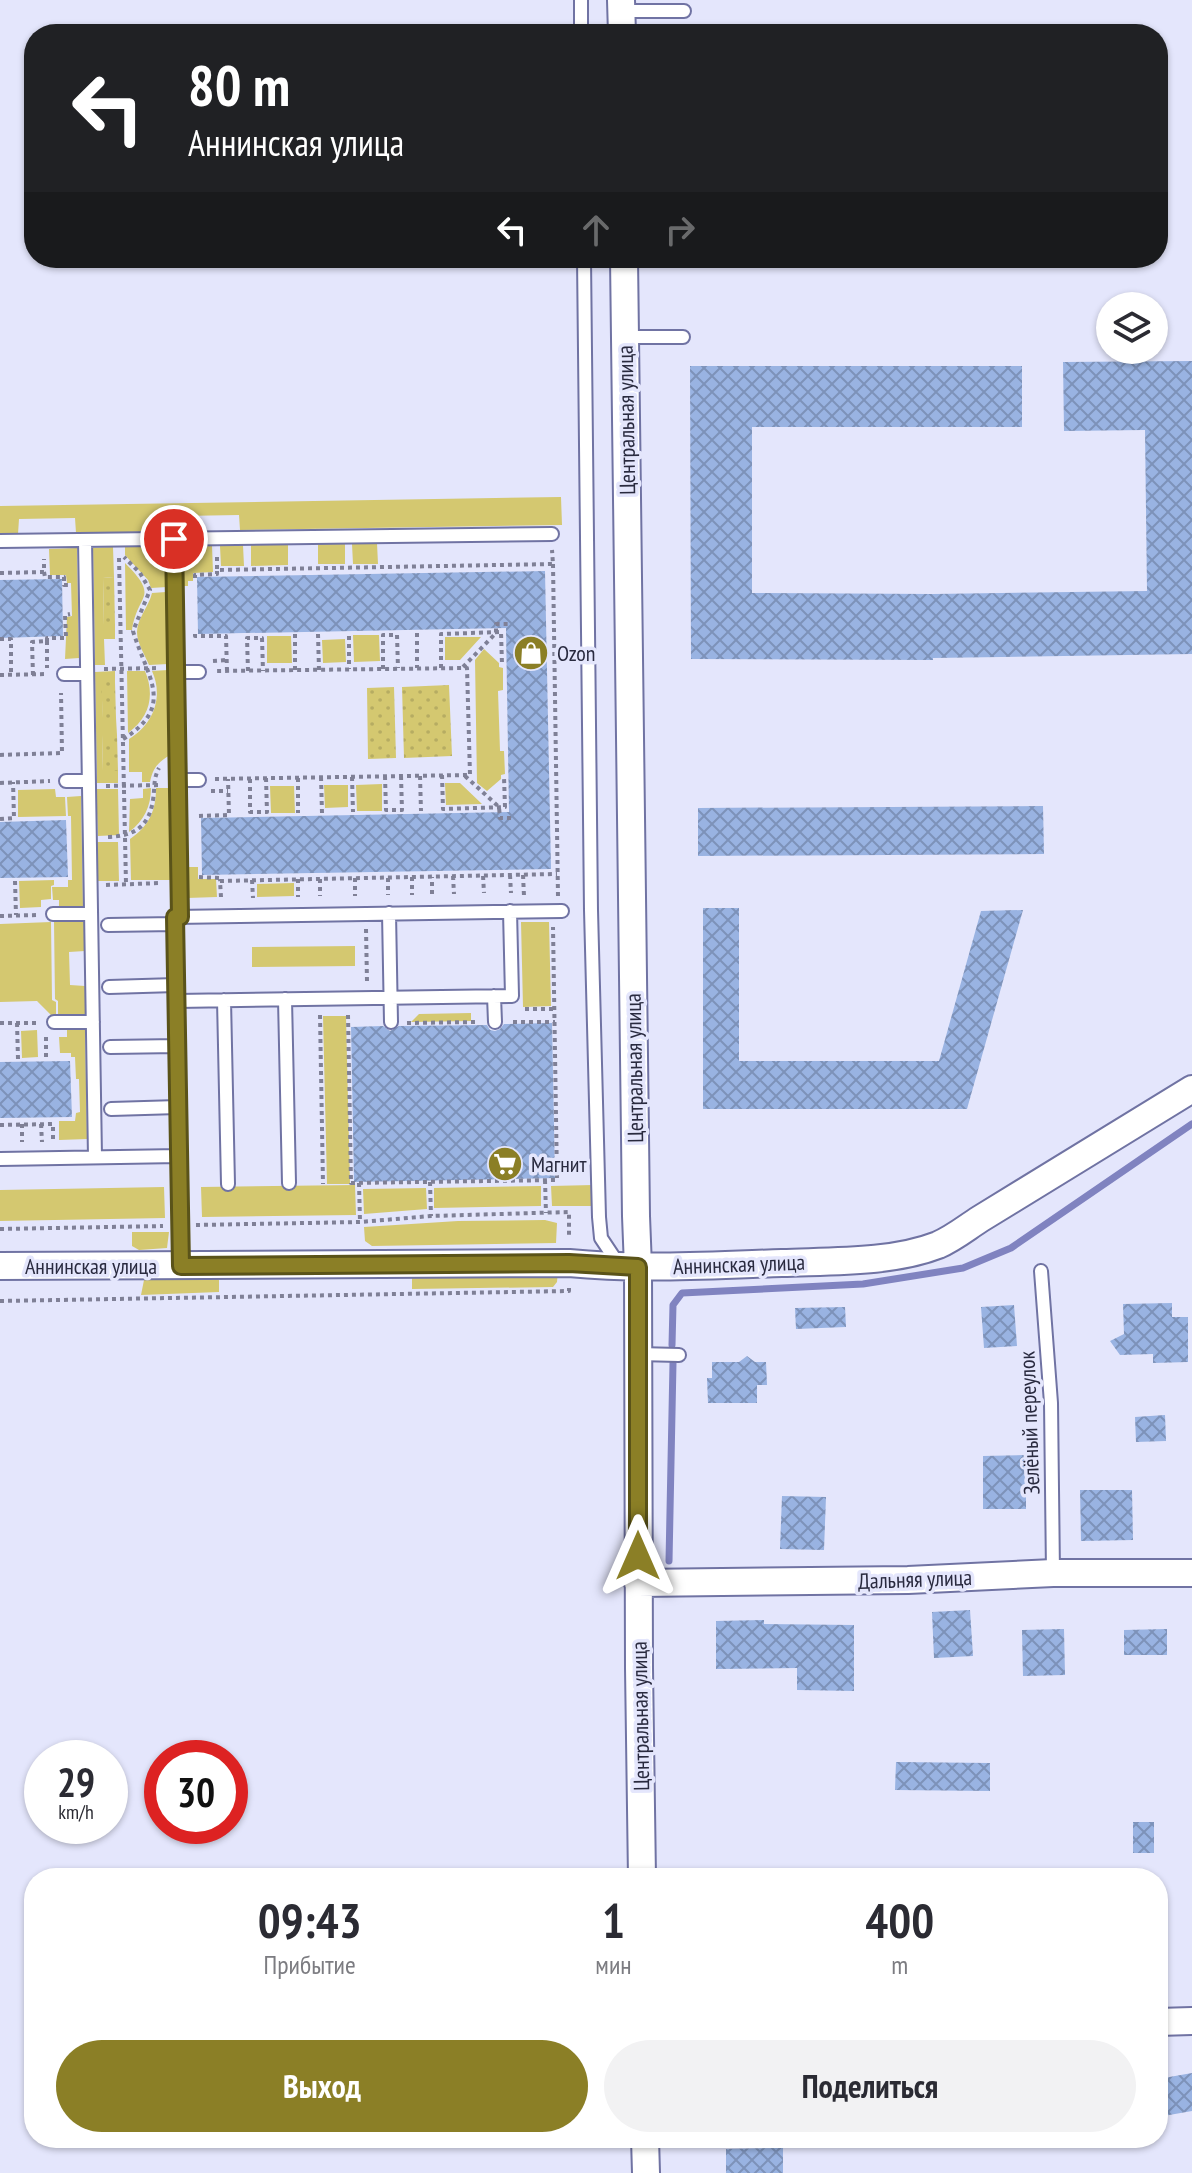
<!DOCTYPE html>
<html lang="ru">
<head>
<meta charset="utf-8">
<style>
  :root { --surface:#fff; --page:#f2f2f3; --text:#2b2b33; --muted:#7c7c81; --accent:#8b7f26 }
  body { margin:0; font-family:"PT Sans Narrow",sans-serif; background:var(--page); color:var(--text); height:100vh; display:flex; flex-direction:column; font-size:30px; white-space:nowrap }
  * { box-sizing:border-box; margin:0 }
  p { font-size:26px; color:var(--muted) }
  .icon { flex:none; width:44px; height:44px; fill:none; stroke:currentColor; stroke-width:2; stroke-linecap:round; stroke-linejoin:round }
  .map { position:relative; flex:1; overflow:hidden }
  .details { position:absolute; left:24px; top:1868px; width:1144px; height:280px; display:flex; flex-direction:column; background:var(--surface); border-radius:32px; box-shadow:0 2px 6px #0004 }
  .details>* { flex:none }
  .top-card { position:absolute; left:24px; top:24px; width:1144px; height:244px; border-radius:32px; box-shadow:0 2px 6px #0004; background:#202124; color:#fff; overflow:hidden }
  .controls { position:absolute; left:1096px; top:292px; display:grid; gap:16px }
  .controls a { display:grid; place-items:center; width:72px; height:72px; border-radius:50%; background:var(--surface); box-shadow:0 2px 6px #0004; font-size:40px }
  .speed { position:absolute; left:24px; top:1740px; display:flex; gap:16px; font-size:40px; font-weight:700; text-align:center }
  .speed>* { display:grid; place-content:center; width:104px; height:104px; border-radius:50%; background:var(--surface); box-shadow:0 2px 6px #0004; line-height:1 }
  .speed small { font-size:20px; font-weight:400 }
  .speed .limit { border:12px solid #d22; background:#fff; color:#111 }
  .pin { position:absolute; display:grid; place-items:center; width:68px; height:68px; color:#fff; margin:-34px; border:4px solid #fff; border-radius:50%; box-shadow:0 2px 8px #0007 }
  .me { position:absolute; width:88px; margin:-44px; rotate:0deg; stroke-linejoin:round; filter:drop-shadow(0 0 6px #0008) }
  .turn { display:flex; align-items:center; gap:28px; height:168px; padding:0 32px; font-size:36px }
  .turn .icon { width:104px; height:104px; stroke-width:2.5 }
  .turn b { display:block; font-size:56px; line-height:68px }
  .lanes { display:flex; align-items:center; height:76px; padding:0 32px; background:#0003; justify-content:center; gap:40px; direction:ltr }
  .lanes .off { opacity:.35 }
  .eta { display:flex; justify-content:space-evenly; align-items:center; height:136px; text-align:center }
  .eta b { font-size:48px; font-weight:800; line-height:56px }
  .cta { display:flex; gap:16px; margin-top:auto; padding:16px 32px }
  .cta a { flex:1; height:92px; border-radius:48px; background:var(--accent); color:#fff; font-size:32px; font-weight:800; line-height:92px; text-align:center }
  .cta a+a { background:var(--page); color:var(--text) }
  .map>svg:first-child { display:block }
  .grass { fill:#d4c870 }
  .park { fill:url(#park-dots) }
  .lines { fill:none; stroke-linecap:round; stroke-linejoin:round }
  .stream { stroke:#8083c0; stroke-width:7 }
  .building { fill:url(#building-cross-hatch) }
  .lane-casing { stroke:#7073a3; stroke-width:16 }
  .street-casing { stroke:#7073a3; stroke-width:30 }
  .path { stroke:#7f8096; stroke-width:4; stroke-dasharray:4 4; stroke-linecap:butt }
  .lane { stroke:#fff; stroke-width:12 }
  .street { stroke:#fff; stroke-width:26 }
  .route-casing { stroke:#5a5319; stroke-width:20 }
  .route { stroke:#8b7f26; stroke-width:14 }
  .labels { text-anchor:middle; stroke-width:7; stroke-linejoin:round; paint-order:stroke }
  .street-label { font-size:22px; fill:#292a3f; stroke:#e4e6fc }
  .poi-label { font-size:22px; fill:#292a3f; stroke:#e4e6fc; text-anchor:start }
</style>
</head>
<body>
<div class="map">
<svg width="1192" height="2173" viewBox="0 0 1192 2173">
  <defs>
    <pattern id="park-dots" width="8" height="8" patternUnits="userSpaceOnUse" patternTransform="scale(2)"><rect width="8" height="8" fill="#d4c870"/><path d="M2 2h.1M6 6h.1" fill="none" stroke="#b6ac62" stroke-width="1.8" stroke-linecap="round"/></pattern>
    <pattern id="building-cross-hatch" width="8" height="8" patternUnits="userSpaceOnUse" patternTransform="scale(2)"><rect width="8" height="8" fill="#99b3e2"/><path d="M0 0l8 8M0 8l8-8" fill="none" stroke="#7d92b9"/></pattern>
  </defs>
  <rect width="100%" height="100%" fill="#e4e6fc"/>
  <path class="grass" d="M561,497L562,525L240,530L239,515L182,516L181,531L76,533L75,518L19,519L18,534H0V506Z
    M345,543V564H318V544Z
    M377,543L378,564H353L352,544Z
    M288,544V565L251,566V545Z
    M243,545L244,566H221L220,546Z
    M167,546V587L151,588L148,580L125,555V547Z
    M212,546L213,572L193,573V581H188V586H182L181,547Z
    M113,547L114,577L103,578L104,625H115V639H104L105,665H95L93,548Z
    M77,548L79,658L65,659L67,617L72,616L71,583H67L66,575H50L49,549Z
    M125,563C161,599 137,593 132,630H126Z
    M166,592L168,664L149,665C145,655 137,643 137,632C137,619 149,606 152,593Z
    M353,635H379L380,661L354,662Z
    M291,636L292,663H267V636Z
    M481,637L460,660H445V637Z
    M345,639L346,662L323,663L322,640Z
    M484,649L499,663V667L503,668V690L498,691L500,751H504L505,774L501,775V779L487,791L477,783L475,660Z
    M168,670L170,755C158,762 153,768 150,782H142V772H129V739C153,725 164,697 152,671Z
    M115,671V682L102,683L103,718H116L117,735H102L103,771H118V783H97L95,672Z
    M127,671H145C155,695 150,717 128,733Z
    M445,783H460L482,804L446,805Z
    M382,784V811H357L356,785Z
    M324,785H348V807L325,808Z
    M270,786H294L295,813H271Z
    M151,788C151,806 144,821 129,832L130,799L143,798V789Z
    M156,788H170L172,880H131L130,839C149,826 156,811 156,788Z
    M55,789L56,797H65L66,816L18,817V790Z
    M96,789H118L119,835L98,836Z
    M81,796L83,907H59V900H53L52,887H68V880H72L71,816H68L67,797Z
    M97,842H118L119,881H98Z
    M187,867H198V879H216L217,897L187,898Z
    M54,880V885L51,886V899L41,900V907L20,908L19,881Z
    M294,883V896L257,897V884Z
    M51,922L52,1000L56,1002V1015H51L37,1001L0,1002V924Z
    M54,922H84L85,951L69,952L70,985L85,986V1014L58,1015V1001L55,999Z
    M521,922H549L551,1006L523,1007Z
    M355,946V966L252,967V947Z
    M471,1013V1021L411,1022L419,1014Z
    M323,1016H346L350,1184H327Z
    M85,1029L87,1139L59,1140V1121H75L76,1113L80,1112L79,1079H76L75,1057H71V1053H60L59,1037H67V1030Z
    M37,1030L38,1057L22,1058L21,1031Z
    M355,1185L356,1215L202,1217L201,1187Z
    M593,1185V1206H552L551,1186Z
    M541,1186V1206L434,1208V1188Z
    M164,1187L165,1218L0,1221V1190Z
    M426,1188L427,1209L364,1214L363,1189Z
    M545,1220L557,1223L556,1243L372,1246L365,1241L364,1227L458,1221Z
    M132,1232H169L167,1248L139,1250L132,1246Z
    M558,1270L557,1282L553,1287L412,1289V1276Z
    M214,1276L219,1280V1292L141,1295L144,1280L148,1277Z"/>
  <path class="park" d="M114,577L115,625H104L103,578Z
    M101,682H115L116,718H103Z
    M449,685L452,756L404,758L402,687Z
    M394,687L396,758L368,759L367,688Z
    M102,735H117L118,771H103Z"/>
  <g class="lines">
    <path class="stream" d="M672,1345L673,1305L682,1293L863,1284L963,1268L1011,1248L1192,1124
      M669,1561L673,1363"/>
  </g>
  <path class="building" d="M1192,361V654L933,658V660L691,659L690,366H1022V427H752V593L933,594L1147,591L1145,430L1064,431L1063,362Z
    M545,571L551,869L202,875L201,818L509,812L506,628L198,634L197,577Z
    M62,579L63,636L0,638V580Z
    M1043,806L1044,854L698,856V808Z
    M66,820L68,877L0,878V822Z
    M703,908H739V1061H939L981,911L1023,910L967,1109H703Z
    M552,1023L555,1178L354,1182L351,1027L383,1026L390,1031L399,1026L487,1025L490,1030L495,1031L500,1029L504,1024Z
    M70,1061L72,1117L0,1118V1062Z
    M1172,1303V1317H1188V1362L1153,1363V1354L1120,1355L1110,1341L1124,1334L1123,1304Z
    M1014,1305L1017,1346L984,1348L981,1307Z
    M845,1307L846,1327L796,1329L795,1308Z
    M747,1356L755,1362H766L767,1385H757V1403H708L707,1378H712V1362H739Z
    M1165,1415L1166,1441L1136,1442L1135,1417Z
    M1026,1455V1509H983V1456Z
    M1080,1490H1132L1133,1540L1081,1541Z
    M782,1496L826,1497L824,1550L780,1549Z
    M970,1610L973,1656L934,1658L932,1612Z
    M764,1620V1624L854,1625V1691L797,1690V1668L716,1669V1621Z
    M1064,1629L1065,1675L1023,1676L1022,1630Z
    M1167,1629V1655H1124V1630Z
    M896,1762L990,1763V1791L895,1790Z
    M1133,1822H1154V1853H1133Z
    M1192,2073V2111L1158,2117V2079Z
    M783,2148V2173H726V2149Z"/>
  <g class="lines">
    <g class="lane-casing">
      <path id="lane" d="M581,0V34
        M621,11H684
        M584,258L591,910L599,1217L601,1238L619,1265
        M625,337H683
        M174,539L180,917
        M85,540L95,1157
        M0,541L552,534
        M176,672H199
        M64,674H87
        M178,780H199
        M66,781H89
        M389,913L391,1022
        M53,914H91
        M108,925L175,924
        M109,987L176,985
        M494,996L495,1022
        M285,999L289,1183
        M224,1000L228,1184
        M177,1001L512,996L510,911
        M54,1022H93
        M110,1047L177,1046
        M111,1109L178,1107
        M0,1159L179,1156
        M181,1266L175,917L562,911
        M1041,1271L1051,1403L1053,1573
        M638,1354L679,1355"/>
    </g>
    <g class="street-casing">
      <path id="street" d="M621,0L622,34
        M624,258L636,1216L638,1267L639,1668L642,1878
        M0,1266L569,1263C640,1270 711,1265 782,1263C831,1261 892,1263 938,1245C954,1238 966,1228 980,1219L1192,1089
        M638,1583L908,1580L1053,1573H1192
        M1158,2022L1192,2021
        M645,2138L646,2173"/>
    </g>
    <path class="path" d="M217,557V570L553,564L552,550
      M119,558L126,884
      M553,564L558,896
      M44,572L45,577H64V585H69
      M0,573L44,572V559
      M195,578V575L217,574V570
      M417,633V668
      M195,634V636H226L227,671
      M295,634V670
      M318,634L319,670
      M349,636V669
      M0,639H11V675
      M47,641V638H66L65,615L70,614
      M213,661L226,660
      M463,667L496,633V624H509
      M441,668V634L501,632L502,664
      M104,669L159,668
      M383,669V635H397L398,668
      M248,671L247,638H262L263,671
      M0,675L46,674
      M33,675L32,642L47,641V668
      M123,739C177,706 146,676 133,631L150,590L140,573L124,557
      M0,755L62,753L61,693
      M442,775L443,809L505,807L504,777
      M385,776L386,810H402L401,776
      M420,776L421,811
      M465,776L499,807L500,818H512
      M321,777L322,813
      M352,777L353,812
      M298,778V813
      M215,779L470,775L467,668L217,671
      M250,779V812H267L266,778
      M0,783L50,781
      M106,786L161,785
      M211,791H228
      M199,816L229,815L228,779
      M0,819L14,818L13,782
      M108,837C134,836 149,827 153,800C155,788 153,779 159,768
      M510,875L511,893
      M523,875L524,896
      M453,876L454,894
      M483,876L484,893
      M199,877L220,878V881
      M412,877V895
      M355,878V896
      M388,878V895
      M298,879V897
      M320,879V896
      M252,880L253,898
      M15,881L16,915
      M106,885L161,883
      M432,894V877
      M221,897L220,881L557,874
      M0,916L38,915
      M366,929L367,981
      M525,1009H555
      M320,1015L323,1184
      M348,1015L351,1183L557,1180L553,927
      M513,1022H555
      M0,1023H38
      M17,1023L18,1059
      M407,1023L477,1022
      M46,1037V1057
      M22,1124V1142
      M41,1124L42,1142
      M0,1125L53,1124V1140
      M545,1180L546,1213
      M430,1182L431,1216
      M359,1183L360,1221
      M196,1225L360,1222L431,1216L569,1212V1238
      M0,1229L163,1226
      M0,1301L569,1291V1287"/>
    <use href="#lane" class="lane"/>
    <use href="#street" class="street"/>
  </g>
  <g class="lines">
    <g class="route-casing">
      <path id="route" d="M174,539L180,917H175L181,1266L569,1263L638,1267V1556"/>
    </g>
    <use href="#route" class="route"/>
  </g>
  <defs>
    <g id="shop-disc" transform="scale(1.8)"><circle r="9.5" fill="#8b7f26" stroke="#e4e6fc"/><path d="M-5-2.5h2.3a2.7 3.5 0 0 1 5.4 0H5L5.5 6h-11ZM-1.5-2.5h3a1.5 2.3 0 0 0-3 0Z" fill="#fff"/></g>
    <g id="supermarket-disc" transform="scale(1.8)"><circle r="9.5" fill="#8b7f26" stroke="#e4e6fc"/><path d="M-6-5.5h2.5l.6 2H6L4.5 2H-2.5L-4.4-4H-6ZM-1.5 3.2a1.3 1.3 0 1 0 .1 0ZM3 3.2a1.3 1.3 0 1 0 .1 0Z" fill="#fff"/></g>
  </defs>
  <g fill-rule="evenodd">
    <use href="#shop-disc" x="531" y="653"/>
    <use href="#supermarket-disc" x="505" y="1164"/>
  </g>
  <g class="labels">
    <g class="street-label">
      <text transform="translate(626 420) rotate(-91)" y="8">Центральная улица</text>
      <text transform="translate(634 1068) rotate(-91)" y="8">Центральная улица</text>
      <text transform="translate(739 1264) rotate(-2)" y="8">Аннинская улица</text>
      <text x="91" y="1274">Аннинская улица</text>
      <text transform="translate(1029 1423) rotate(-92)" y="8">Зелёный переулок</text>
      <text transform="translate(915 1579) rotate(-2)" y="8">Дальняя улица</text>
      <text transform="translate(640 1716) rotate(-91)" y="8">Центральная улица</text>
    </g>
    <g class="poi-label">
      <text x="557" y="661">Ozon</text>
      <text x="531" y="1172">Магнит</text>
    </g>
  </g>
</svg>
<div class="controls">
<a><svg class="icon" aria-label="layers" viewBox="0 0 24 24"><path d="M12 4l9 5-9 5-9-5zM3 14l9 5 9-5"/></svg></a>
</div>
<div class="speed"><div>29<small>km/h</small></div><div class="limit">30</div></div>
<div class="pin" style="left:174px;top:539px;background:#d93025"><svg class="icon" aria-label="arrive" viewBox="0 0 24 24"><path d="M6 21V4h12l-3 4 3 4H6"/></svg></div>
<svg class="me" style="left:638px;top:1556px" viewBox="-20 -20 40 40"><path d="M0-17L14 15 0 8-14 15z" fill="#8b7f26" stroke="#fff" stroke-width="4"/></svg>
<div class="top-card">
<div class="turn"><svg class="icon" aria-label="left" viewBox="0 0 24 24"><path d="M17 20v-9H6M10 6l-5 5 5 5"/></svg><div><b>80 m</b>Аннинская улица</div></div>
<div class="lanes"><svg class="icon" aria-label="left" viewBox="0 0 24 24"><path d="M17 20v-9H6M10 6l-5 5 5 5"/></svg><svg class="icon off" aria-label="ahead" viewBox="0 0 24 24"><path d="M12 20V5M6 11l6-6 6 6"/></svg><svg class="icon off" aria-label="right" viewBox="0 0 24 24"><path d="M7 20v-9h11M14 6l5 5-5 5"/></svg></div>
</div>
<section class="details">
<div class="eta">
<div><b>09:43</b><p>Прибытие</p></div>
<div><b>1</b><p>мин</p></div>
<div><b>400</b><p>m</p></div>
</div>
<div class="cta"><a>Выход</a><a>Поделиться</a></div>
</section>
</div>
</body>
</html>
